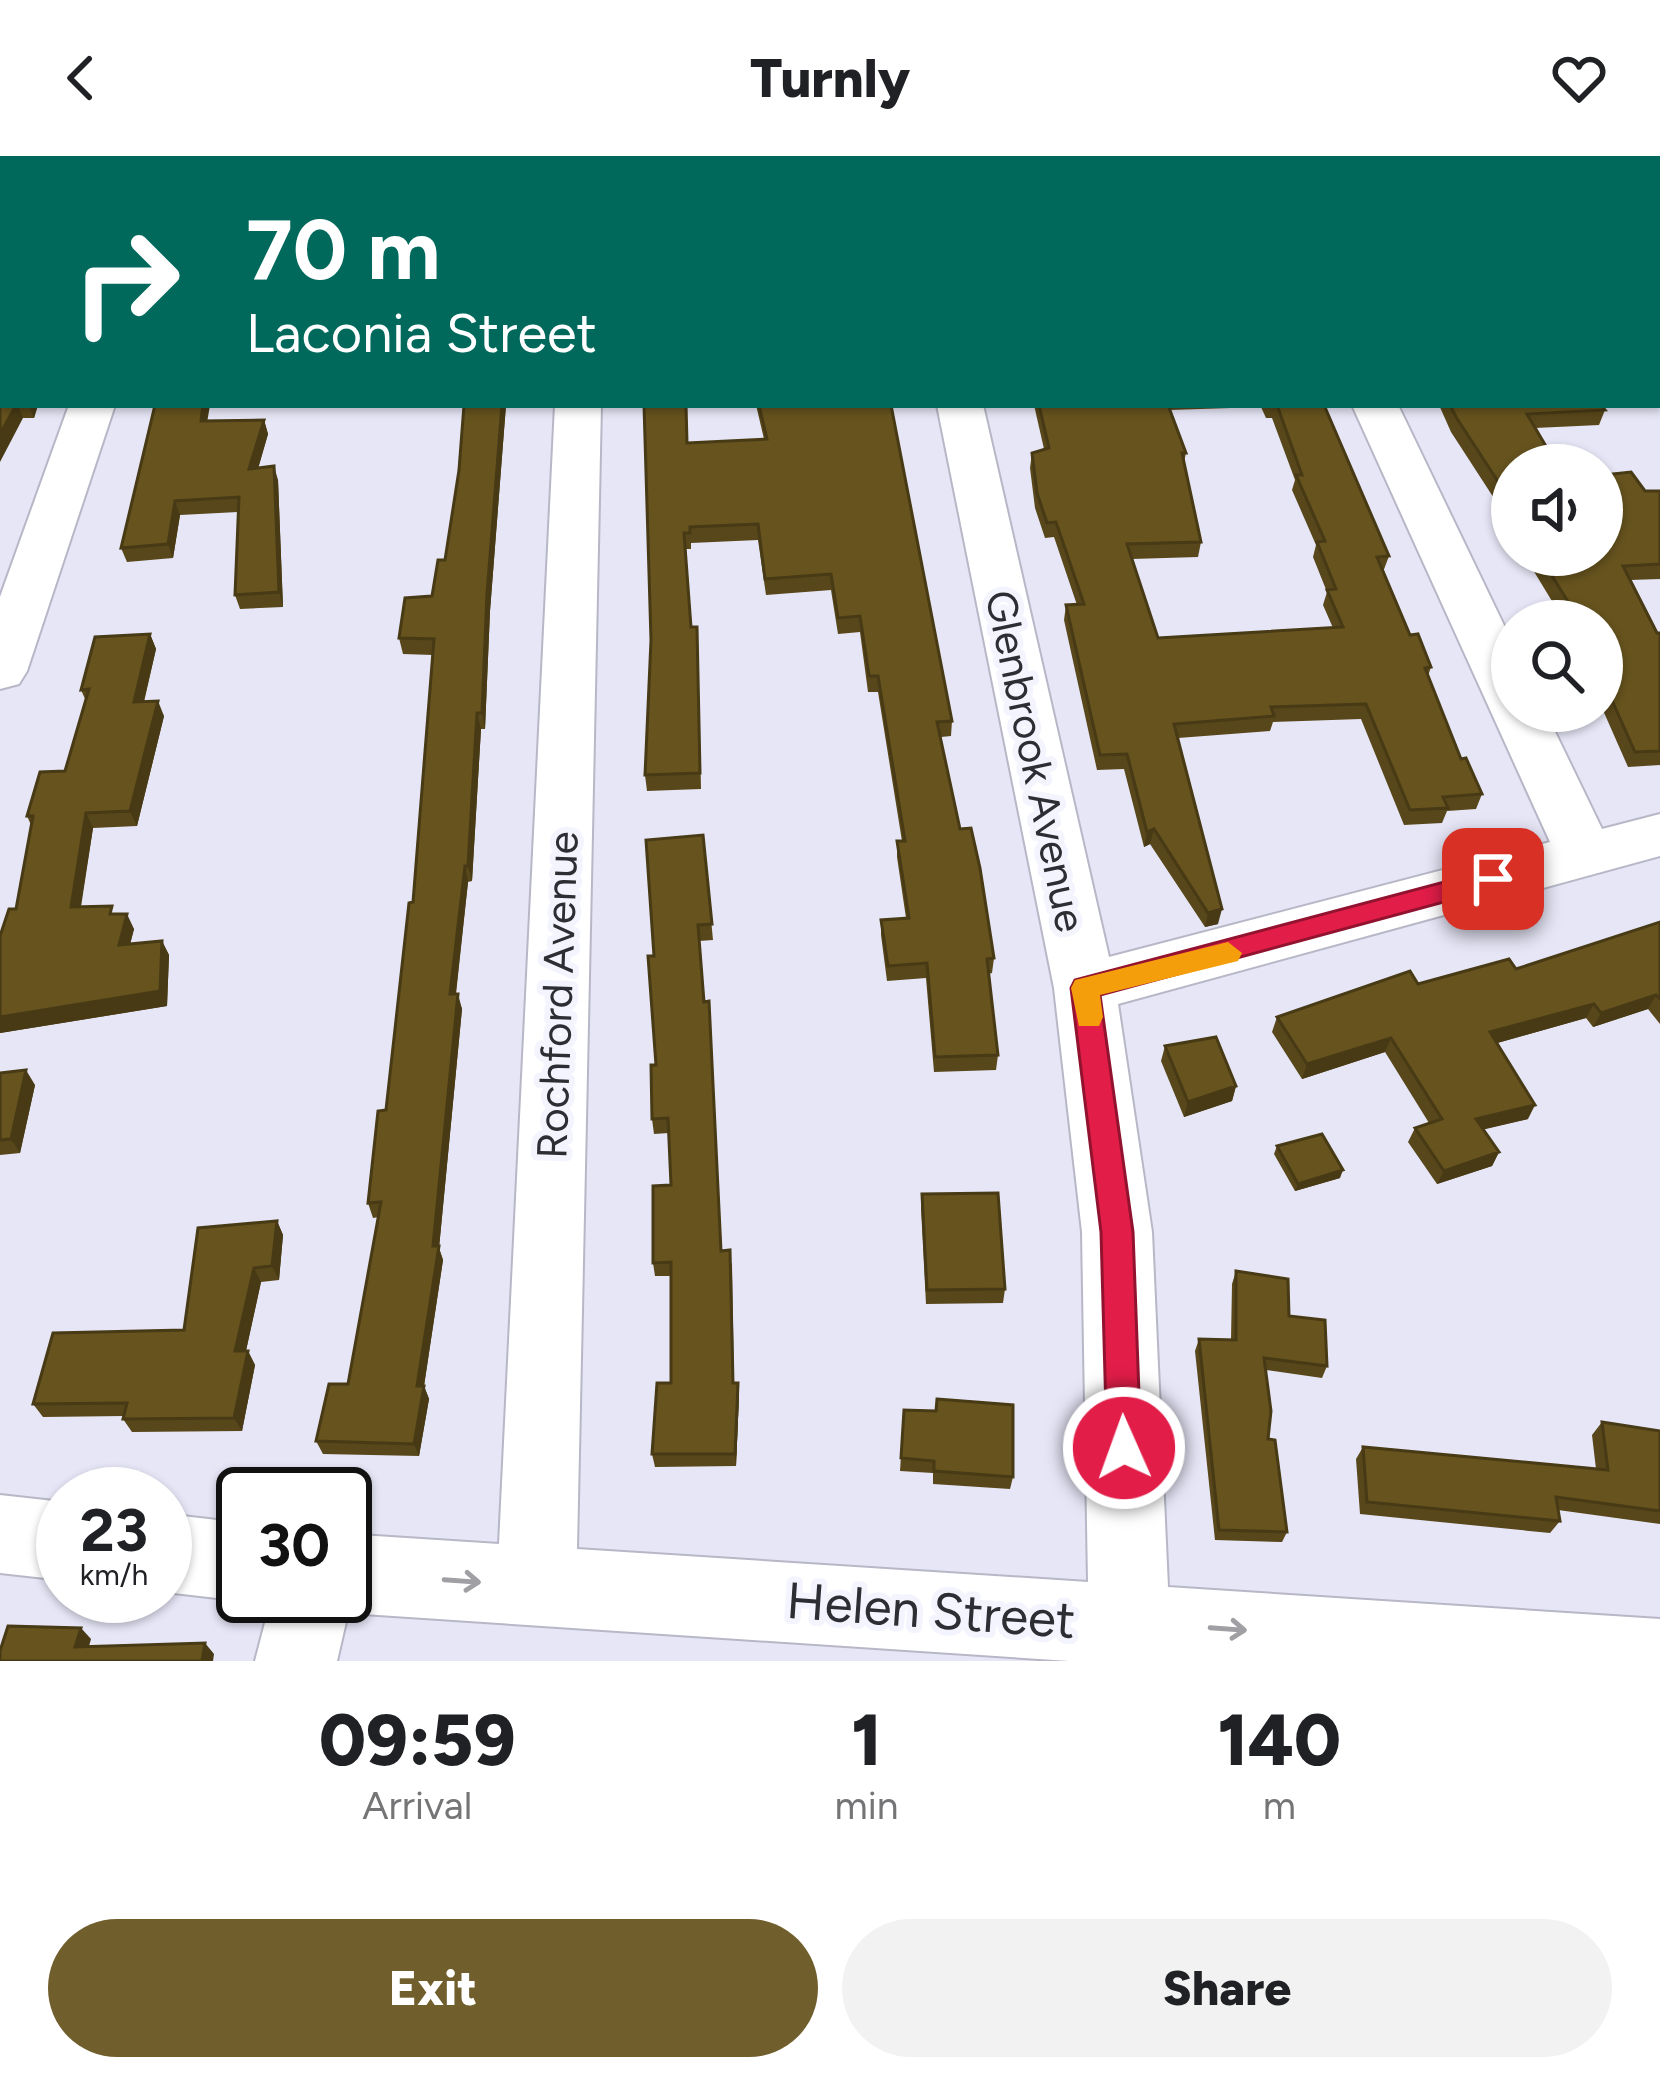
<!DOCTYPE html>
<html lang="en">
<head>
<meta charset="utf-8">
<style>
  :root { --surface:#fff; --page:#f2f2f2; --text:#202124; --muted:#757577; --accent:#705e2c }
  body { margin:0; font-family:Figtree,sans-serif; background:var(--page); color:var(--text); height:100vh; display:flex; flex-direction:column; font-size:45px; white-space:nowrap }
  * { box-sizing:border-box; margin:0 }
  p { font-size:39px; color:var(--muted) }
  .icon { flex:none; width:66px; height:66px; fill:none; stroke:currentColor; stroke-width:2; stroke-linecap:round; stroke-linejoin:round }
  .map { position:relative; height:1505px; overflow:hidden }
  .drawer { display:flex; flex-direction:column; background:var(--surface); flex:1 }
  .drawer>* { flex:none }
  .guide { position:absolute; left:0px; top:0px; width:1662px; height:252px; box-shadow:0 3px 9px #0004; background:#00695c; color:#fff; overflow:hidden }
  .buttons { position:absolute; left:1491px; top:288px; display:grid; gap:24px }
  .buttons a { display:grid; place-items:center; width:132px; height:132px; border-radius:50%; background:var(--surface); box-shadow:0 3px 9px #0004; font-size:60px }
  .speed { position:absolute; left:36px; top:1311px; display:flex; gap:24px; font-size:60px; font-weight:700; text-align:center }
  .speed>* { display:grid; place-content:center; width:156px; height:156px; border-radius:50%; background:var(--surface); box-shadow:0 3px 9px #0004; line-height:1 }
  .speed small { font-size:30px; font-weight:400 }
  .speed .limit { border:6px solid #111; border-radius:18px; background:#fff; color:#111 }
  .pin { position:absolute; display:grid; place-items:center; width:102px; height:102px; color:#fff; margin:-51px; border-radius:24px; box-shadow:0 6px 18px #0006 }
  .me { position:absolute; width:132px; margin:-66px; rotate:358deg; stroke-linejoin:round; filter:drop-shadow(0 0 9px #0008) }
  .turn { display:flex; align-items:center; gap:42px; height:252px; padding:0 48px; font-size:54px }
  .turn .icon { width:156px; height:156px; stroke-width:2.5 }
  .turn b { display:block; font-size:84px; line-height:102px }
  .eta { display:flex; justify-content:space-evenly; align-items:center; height:204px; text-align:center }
  .eta b { font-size:72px; font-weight:800; line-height:84px }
  .primary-button { display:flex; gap:24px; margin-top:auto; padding:24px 48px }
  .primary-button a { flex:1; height:138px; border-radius:72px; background:var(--accent); color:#fff; font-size:48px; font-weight:800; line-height:138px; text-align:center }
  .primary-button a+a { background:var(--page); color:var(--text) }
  header { display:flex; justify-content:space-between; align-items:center; height:156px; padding:0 48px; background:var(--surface); font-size:54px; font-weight:800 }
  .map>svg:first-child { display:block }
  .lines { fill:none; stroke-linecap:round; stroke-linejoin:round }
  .minor-casing { stroke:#b7b7c7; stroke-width:4 }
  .major-casing { stroke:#fff; stroke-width:70 }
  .minor { fill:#fff; fill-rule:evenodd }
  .major { stroke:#c6c2fe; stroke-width:66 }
  .wall { fill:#58471a; fill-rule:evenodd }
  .shaded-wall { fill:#473a15 }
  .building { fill:#66531e; stroke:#473a15; stroke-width:3 }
  .oneway { stroke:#a0a0a4 }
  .route { fill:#e11d48; stroke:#92132f; stroke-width:3 }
  .slow { fill:#f59e0b }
  .labels { text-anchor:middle; stroke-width:12; stroke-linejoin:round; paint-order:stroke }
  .street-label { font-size:42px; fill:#2d2d34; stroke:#f4f4fe }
  .near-street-label { font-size:51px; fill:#2d2d34; stroke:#f4f4fe }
</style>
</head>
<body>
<header><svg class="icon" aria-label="back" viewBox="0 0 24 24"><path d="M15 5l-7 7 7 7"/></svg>Turnly<svg class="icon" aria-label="heart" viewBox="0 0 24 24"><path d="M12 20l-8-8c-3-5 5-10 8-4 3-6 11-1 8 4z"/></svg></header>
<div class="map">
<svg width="1660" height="1505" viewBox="0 0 1660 1505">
  <rect width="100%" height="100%" fill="#e6e6f7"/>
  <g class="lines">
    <g class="minor-casing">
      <path id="minor" d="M149,0H187V3H149Z
        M567,0H605V3H567Z
        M888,0H926L927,3H889Z
        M1239,0H1277L1278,3H1240Z
        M1595,0H1634L1636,3H1597Z
        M1659,50H1660V76H1659Z
        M69,249H115L27,515L19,528L0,533V441Z
        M555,249H601L577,1393L1088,1426L1082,1076L1054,832L937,249H983L1109,801L1550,686L1352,249H1398L1512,486V555H1545L1602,673L1660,658V700L1118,848L1152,1076L1168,1431L1660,1463V1505H1069L348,1457L337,1505H255L272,1440H345V1378L499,1388Z
        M0,1339L63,1346V1424L0,1417Z
        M165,1358L243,1367V1440H256L243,1445L165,1436Z"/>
    </g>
    <g class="major-casing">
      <path id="major" d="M315,3L333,0"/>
    </g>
    <use href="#minor" class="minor"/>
    <use href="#major" class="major"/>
  </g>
  <path class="wall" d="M3,249H38L34,262H23Z
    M464,249H506L490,455L485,573H481L472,725L468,726L456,838L462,853L439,1092L443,1104L424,1230L429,1243L419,1300L323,1298L316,1285L348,1228L379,1061L373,1062L368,1047L386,954L413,746L433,499L403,498L399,482L432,440L445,404L459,314Z
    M756,249H891L952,565L951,580L941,581L960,673L994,802L992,817L988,818L998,899L996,914L934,916L926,822L887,825L881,779V764L906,762L897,701V685H902L878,536H868L860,476L838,478L831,434L766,439L758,384L691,387V393H686L691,471L698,487L701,633L647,635L645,619L688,287L764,283Z
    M1034,249H1324L1389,400L1383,416L1410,479L1431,511L1428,520L1461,603L1482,638L1476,653L1447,655L1442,667L1404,669L1361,563L1273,566L1270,575L1178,582L1218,768L1205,771L1150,688L1144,691L1124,613L1097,614L1064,464L1066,449H1077L1054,381L1045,382L1035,352L1030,312L1032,297L1044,293ZM1261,251L1266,262H1272L1295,324L1292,334L1316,389L1313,401L1327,436L1323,449L1333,472L1158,482L1132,403L1198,401L1201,386L1184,306L1186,297L1170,254Z
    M1439,249H1601L1605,254L1599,269L1535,272L1512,309V370L1451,276Z
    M264,264L268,278L258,312L278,324L283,451L240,453L235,439L238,356L180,359L173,402L127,406L121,392L207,265Z
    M1645,335H1660V423L1630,424L1657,477H1660V609L1628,611L1602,552V465H1564L1524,399H1602Z
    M150,478L156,493L144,546L164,560L137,670L93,672L81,751L116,758L134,773L130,788L162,785L169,799L167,850L0,877V780L16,753L31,669L27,660L65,615L86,545L81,534Z
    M703,679L713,784L699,785L722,1095L732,1108L734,1227L739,1240L736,1310L655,1311L652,1298L671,1227V1120H655L653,1107L671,1029L669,977L654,978L652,963L656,909Z
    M1660,766V868L1648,853L1593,871L1586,862L1497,887L1528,963L1483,973L1499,996L1492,1010L1437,1028L1408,986L1415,972L1429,967L1385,896L1302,923L1272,876L1277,861L1418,828L1516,813Z
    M1165,890L1236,930L1232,945L1184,961L1161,905Z
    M0,917L35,929L20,997L0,999Z
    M1277,990L1340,1022L1295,1035L1274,998Z
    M922,1038L1005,1133L1003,1147L926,1148L921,1052Z
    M277,1065L283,1079L279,1124L261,1126L246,1195H248L255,1209L242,1275L132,1276L123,1263L124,1260L43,1261L33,1248L184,1174Z
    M1236,1115L1289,1160L1327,1210L1322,1222L1266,1214L1268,1283L1287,1376L1282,1386L1215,1384L1195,1195L1199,1183L1231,1184L1232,1128Z
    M904,1254L1013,1321L1010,1333L933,1328V1317L900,1315Z
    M1602,1266L1660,1275V1368L1558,1354L1560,1365L1550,1377L1360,1358L1356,1303L1363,1291L1596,1313L1592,1279Z"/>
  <path class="shaded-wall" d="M0,86H3V102L0,103Z
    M16,249H18L23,262L0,306V278Z
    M28,249H38L34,262Z
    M203,249H210L205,279L201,265Z
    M502,249H506L490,455L485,573L482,557L487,438Z
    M264,264L268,278L254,327L249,313Z
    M274,310L278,324L283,451L279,436Z
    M175,345L180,359L173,402L168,388Z
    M150,478L156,493L140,561L134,546Z
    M158,545L164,560L137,670L130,655Z
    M477,557L481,573L472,725L468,710Z
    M86,657L93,672L78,766L71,751Z
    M1154,673L1150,688L1144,691L1147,676Z
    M465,710L468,726L454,853L450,838Z
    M1222,753L1218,768L1205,771L1208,757Z
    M127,758L134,773L126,804L119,789Z
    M162,785L169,799L167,850L0,877V861Z
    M458,838L462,853L439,1092L443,1104L424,1230L429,1243L419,1300L414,1288L417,1230L433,1090Z
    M1656,839L1648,853L1593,871L1601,857Z
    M1594,848L1586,862L1483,891L1490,876Z
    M1391,882L1385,896L1302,923L1307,908Z
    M26,914L35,929L20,997L11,983Z
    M1236,930L1232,945L1184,961L1188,946Z
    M1535,949L1528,963L1469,977L1476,963Z
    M1499,996L1492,1010L1437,1028L1444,1015Z
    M1343,1014L1340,1022L1295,1035L1298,1028Z
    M277,1065L283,1079L279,1124L272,1110Z
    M254,1112L261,1126L243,1208L235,1195Z
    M248,1195L255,1209L242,1275L234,1262Z
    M738,1227L739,1240L736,1310L735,1298Z
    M81,1472L91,1483L86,1501L75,1491Z
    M205,1487L214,1498L213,1505H202Z"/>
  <path class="building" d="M0,0H94V3H3V86H0L2,25L0,24Z
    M487,0H522V3H486Z
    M646,0H676V3H646Z
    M801,0H850L851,3H802Z
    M967,0H1025L1026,3H968Z
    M1094,0H1212L1214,3H1095Z
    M1332,0H1392L1394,3H1333Z
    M1466,0H1569L1571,3H1468Z
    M3,163V249H16L0,278V169Z
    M155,249H203L201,265L264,264L249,313L274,310L279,436L235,439L239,341L175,345L168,388L121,392Z
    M464,249H502L487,438L482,557H477L468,710H465L450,838H458L433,1090H439L417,1230H424L414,1288L316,1285L329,1228H348L381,1046L368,1047L378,955L386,954L409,747L413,746L434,483L399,482L405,442L432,440L438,404H445L459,314Z
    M644,249H686L687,287L767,283L759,249H891L952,565L937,566L960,673L971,672L980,712L994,802L987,803L998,899L935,901L927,807L888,810L881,764L909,762L897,685H905L878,520H869L860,460L838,462L831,418L765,423L758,368L690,371V377H684L691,471H697L700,617L645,619L651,484Z
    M1039,249H1168L1186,297H1182L1201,386L1127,388L1158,482L1343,471L1327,434L1336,433L1317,386L1325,385L1296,319H1302L1277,249H1324L1389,400L1377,401L1410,479L1418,478L1431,511L1425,512L1461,603L1466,602L1482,638L1443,641L1448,652L1410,654L1366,548L1271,551L1274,560L1174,568L1222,753L1208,757L1154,673L1147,676L1127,598L1100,599L1066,449L1084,448L1056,366L1047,367L1037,337L1032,297L1049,292Z
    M1450,249H1601L1605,254L1527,258L1557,309H1512V347L1456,261Z
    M1631,316L1645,335H1660V408L1623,410L1657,477H1660V595L1635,596L1602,522V465H1576L1567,444L1539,399H1602V319Z
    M150,478L134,546L158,545L130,655L86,657L71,751L112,750L110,758H127L119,789L162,785L160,835L0,861V780L9,753H16L33,660H27L40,616L65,615L89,533L81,534L95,481Z
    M703,679L712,768L698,769L704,846L709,845L721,1095L730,1094L733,1227H738L735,1298H652L657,1227H671V1106L653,1107V1030L671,1029L668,962L652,963L651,909H656L648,800H654L646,684Z
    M1660,766V843L1656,839L1601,857L1594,848L1490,876L1535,949L1476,963L1499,996L1444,1015L1415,972L1442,963L1391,882L1307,908L1277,861L1410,815L1418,828L1509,803L1516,813Z
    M1216,881L1236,930L1188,946L1165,890Z
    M26,914L11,983L0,984V917Z
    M1322,978L1343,1014L1298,1028L1277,990Z
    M998,1037L1005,1133L927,1134L922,1038Z
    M277,1065L272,1110L254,1112L235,1195H248L234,1262L123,1263L127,1247L33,1248L53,1177L184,1174L198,1072Z
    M1236,1115L1288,1123L1289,1160L1325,1164L1327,1210L1264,1202L1271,1255L1268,1283L1275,1284L1287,1376L1219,1374L1199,1183L1236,1184Z
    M937,1243L1013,1249V1321L934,1315V1305L901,1302L904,1254L936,1255Z
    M1602,1266L1660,1275V1355L1556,1341L1560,1365L1367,1346L1363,1291L1608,1314Z
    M8,1470L81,1472L75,1491L205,1487L202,1505H0V1495Z"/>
  <defs><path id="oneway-shaft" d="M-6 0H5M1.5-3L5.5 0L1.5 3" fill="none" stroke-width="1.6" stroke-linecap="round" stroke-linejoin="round" transform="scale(3)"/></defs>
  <g class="oneway">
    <use href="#oneway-shaft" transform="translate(462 1425) rotate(4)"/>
    <use href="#oneway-shaft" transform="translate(1228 1473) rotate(4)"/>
  </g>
  <path class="route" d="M1493,713L1503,716L1507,723L1503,730L1100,839L1133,1076L1141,1292L1136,1304L1124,1309L1112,1304L1107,1292L1101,1076L1071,832L1075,824Z"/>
  <path class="slow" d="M1228,786L1242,797L1238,805L1100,839L1103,861L1099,870H1079L1071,832L1075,824Z"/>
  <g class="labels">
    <g class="street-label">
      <text transform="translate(1036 605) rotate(78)" y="15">Glenbrook Avenue</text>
      <text transform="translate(557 839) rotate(-88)" y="15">Rochford Avenue</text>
    </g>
    <g class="near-street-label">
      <text transform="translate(931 1454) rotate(4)" y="18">Helen Street</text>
    </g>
  </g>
</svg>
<div class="buttons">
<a><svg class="icon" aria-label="sound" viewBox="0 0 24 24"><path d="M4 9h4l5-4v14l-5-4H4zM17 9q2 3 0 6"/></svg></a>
<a><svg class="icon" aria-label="search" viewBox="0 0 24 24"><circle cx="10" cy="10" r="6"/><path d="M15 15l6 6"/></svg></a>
</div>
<div class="speed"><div>23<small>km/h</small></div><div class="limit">30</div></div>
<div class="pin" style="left:1493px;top:723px;background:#d93025"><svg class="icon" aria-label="arrive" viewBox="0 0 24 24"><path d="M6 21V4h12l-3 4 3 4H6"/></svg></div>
<svg class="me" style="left:1124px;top:1292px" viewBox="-20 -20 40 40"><circle r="17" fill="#e11d48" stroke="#fff" stroke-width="3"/><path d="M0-11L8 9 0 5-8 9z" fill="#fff"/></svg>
<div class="guide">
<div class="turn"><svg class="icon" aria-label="right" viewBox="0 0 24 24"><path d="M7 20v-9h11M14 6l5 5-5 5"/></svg><div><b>70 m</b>Laconia Street</div></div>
</div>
</div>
<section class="drawer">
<div class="eta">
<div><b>09:59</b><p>Arrival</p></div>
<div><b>1</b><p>min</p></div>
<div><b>140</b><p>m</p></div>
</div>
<div class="primary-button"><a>Exit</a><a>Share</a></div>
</section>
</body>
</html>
